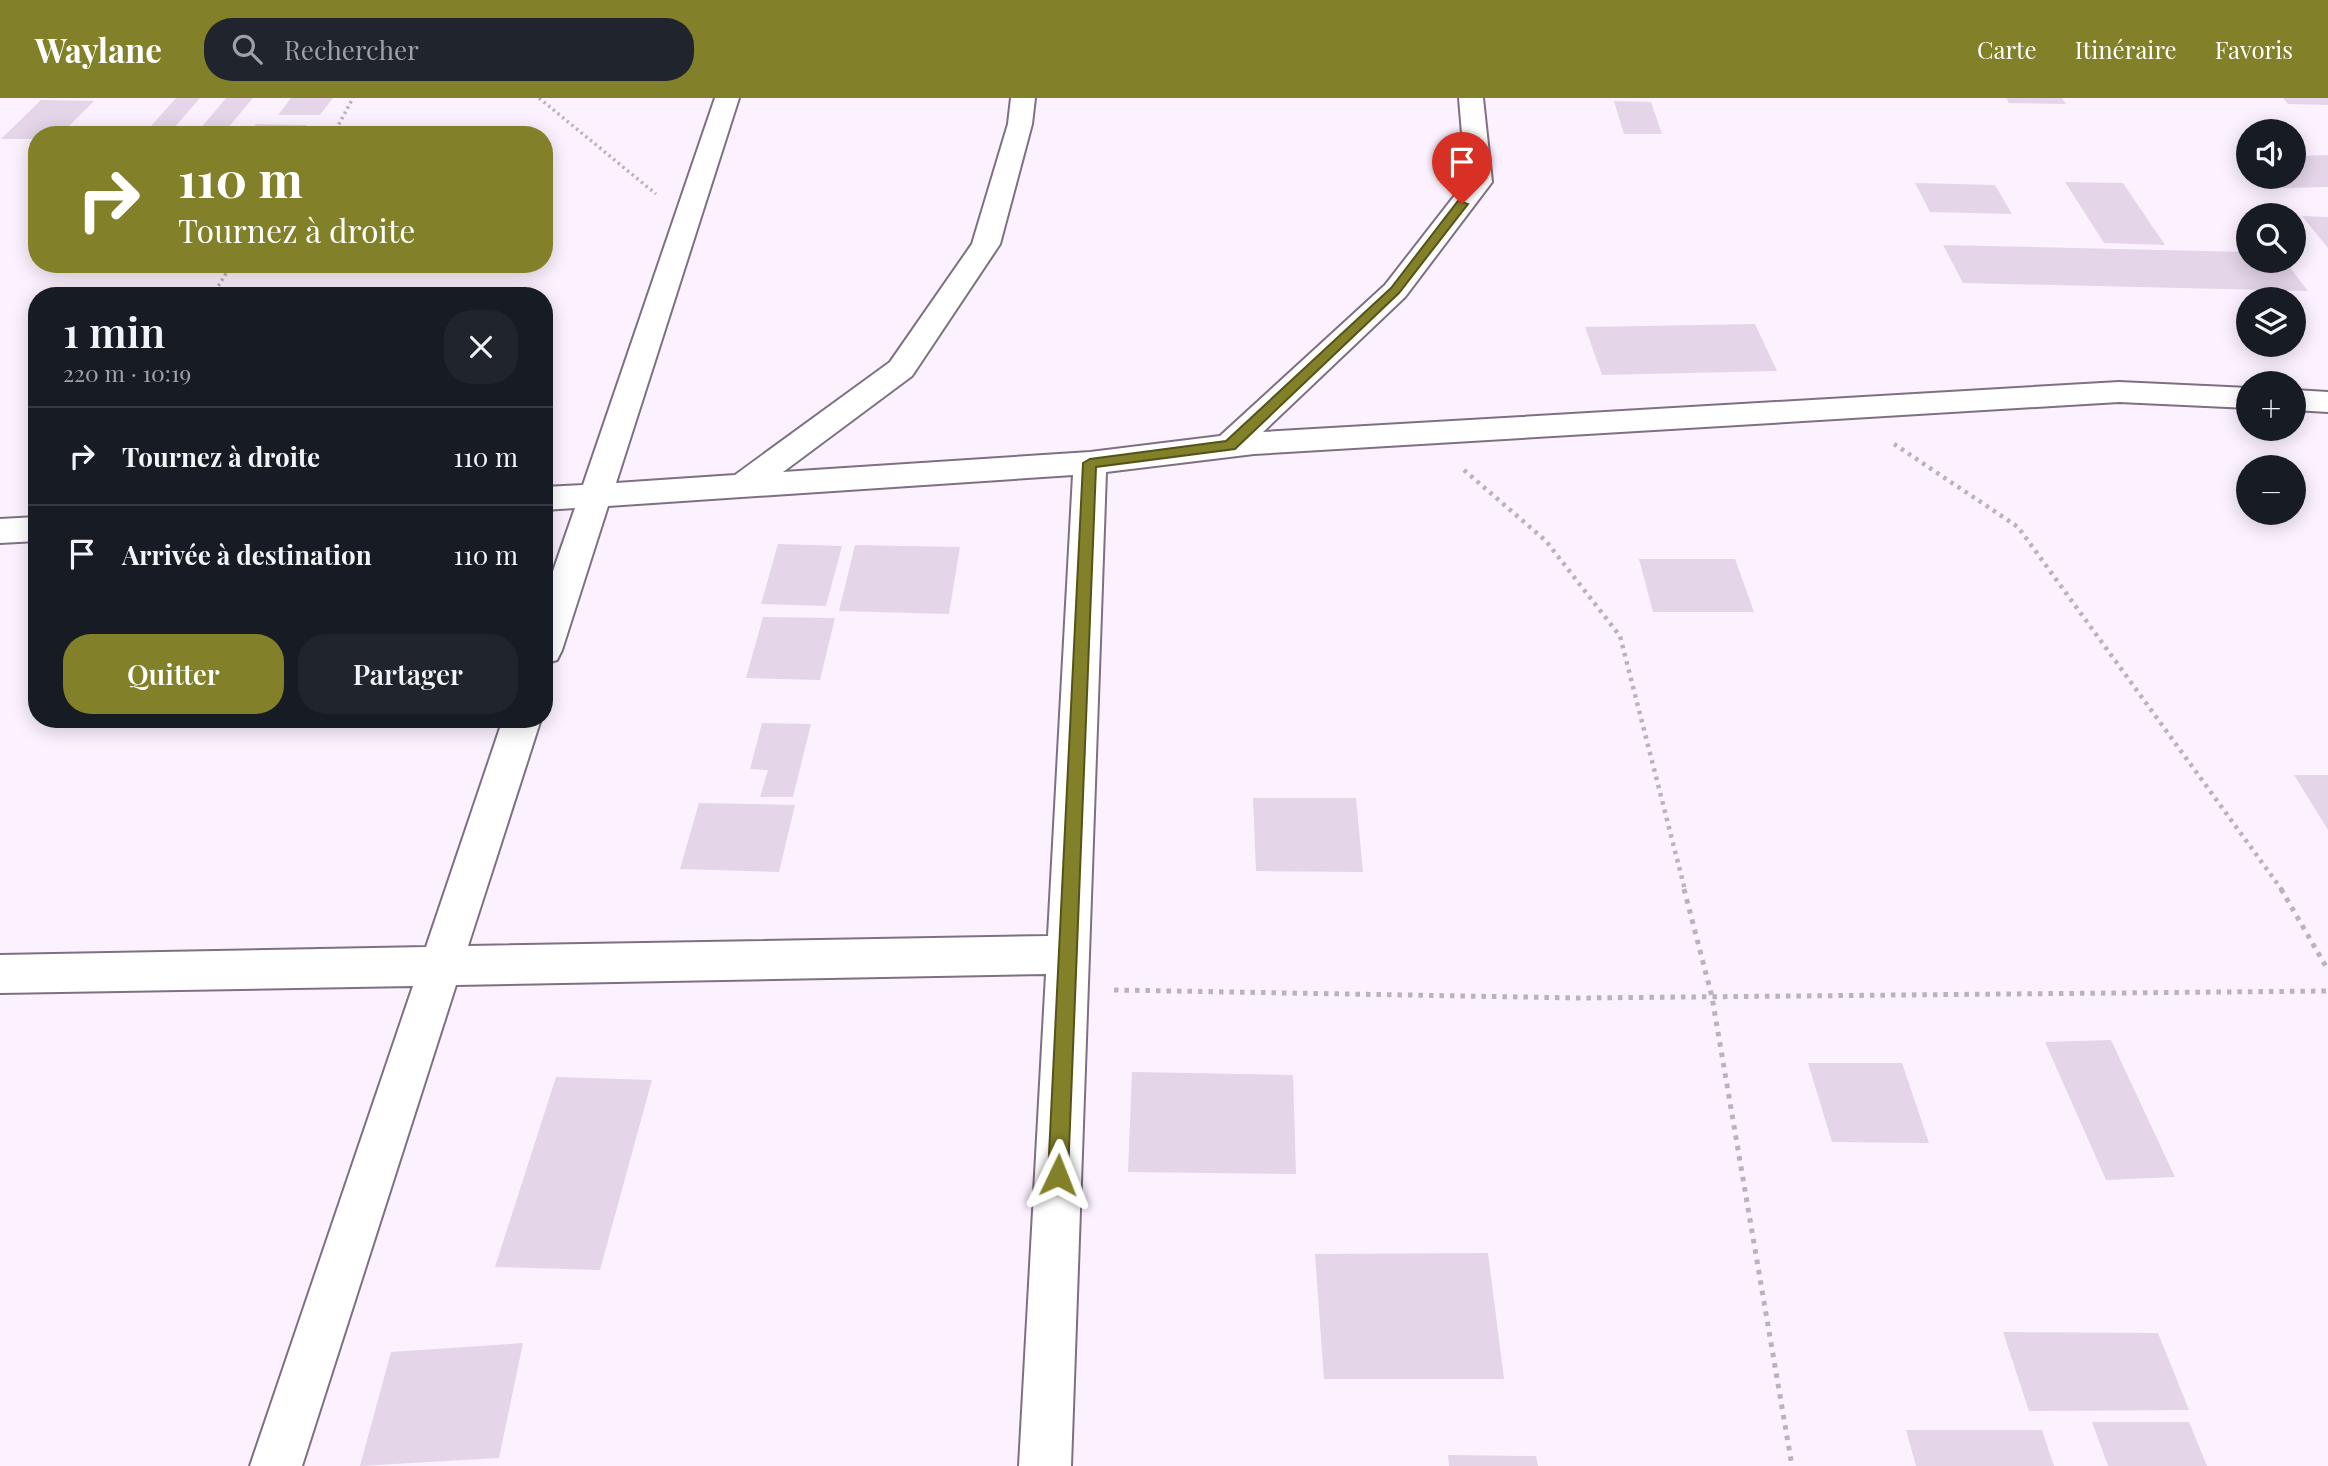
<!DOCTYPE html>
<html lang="fr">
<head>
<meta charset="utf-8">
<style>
  :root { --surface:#171b24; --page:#20242c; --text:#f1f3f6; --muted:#9ea1a6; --line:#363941; --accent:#828028 }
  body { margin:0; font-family:"Playfair Display",serif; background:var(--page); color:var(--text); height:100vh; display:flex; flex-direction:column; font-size:26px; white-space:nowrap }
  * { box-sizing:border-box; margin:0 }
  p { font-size:23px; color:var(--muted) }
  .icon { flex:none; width:38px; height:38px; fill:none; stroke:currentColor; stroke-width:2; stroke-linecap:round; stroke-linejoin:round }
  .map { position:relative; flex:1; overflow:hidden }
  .sheet { position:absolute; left:28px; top:189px; width:525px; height:441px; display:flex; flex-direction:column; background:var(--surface); border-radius:28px; box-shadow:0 4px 18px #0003 }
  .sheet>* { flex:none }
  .top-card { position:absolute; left:28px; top:28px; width:525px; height:147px; border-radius:28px; box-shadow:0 4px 18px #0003; background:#828028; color:#fff; overflow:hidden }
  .buttons { position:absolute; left:2236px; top:21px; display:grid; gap:14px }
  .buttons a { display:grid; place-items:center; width:70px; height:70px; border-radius:50%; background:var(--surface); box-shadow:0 4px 18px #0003; font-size:35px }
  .pin { position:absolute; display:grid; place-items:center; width:60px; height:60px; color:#fff; margin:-72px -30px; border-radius:50% 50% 50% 0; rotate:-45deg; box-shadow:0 0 7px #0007 }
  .pin .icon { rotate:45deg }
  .me { position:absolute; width:77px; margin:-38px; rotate:2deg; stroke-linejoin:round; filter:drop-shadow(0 0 5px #0008) }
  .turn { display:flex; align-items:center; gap:24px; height:147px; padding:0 35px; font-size:32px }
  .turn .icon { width:91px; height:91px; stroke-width:2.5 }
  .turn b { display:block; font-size:49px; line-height:60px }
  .round { display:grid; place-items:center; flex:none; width:74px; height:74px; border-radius:28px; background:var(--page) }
  .summary { display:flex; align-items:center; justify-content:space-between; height:119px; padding:0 35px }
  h1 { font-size:42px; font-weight:600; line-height:52px }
  .cta { display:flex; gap:14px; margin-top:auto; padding:14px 35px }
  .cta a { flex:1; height:80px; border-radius:28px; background:var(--accent); color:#fff; font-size:28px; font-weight:600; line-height:80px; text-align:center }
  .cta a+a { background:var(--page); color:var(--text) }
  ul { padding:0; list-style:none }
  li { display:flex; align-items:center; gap:21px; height:98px; padding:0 35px; border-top:2px solid var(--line) }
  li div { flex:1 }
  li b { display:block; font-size:26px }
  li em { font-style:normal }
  header { display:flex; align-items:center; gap:42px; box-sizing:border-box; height:98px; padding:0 35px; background:var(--accent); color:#fff }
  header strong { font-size:33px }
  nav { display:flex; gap:38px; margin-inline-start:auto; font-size:24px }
  .search { width:490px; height:63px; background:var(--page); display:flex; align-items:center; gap:18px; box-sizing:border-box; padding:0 24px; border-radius:28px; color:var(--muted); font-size:26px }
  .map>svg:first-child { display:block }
  .building { fill:#e4d5e9 }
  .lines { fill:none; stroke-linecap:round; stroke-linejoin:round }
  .minor-casing { stroke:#7d7082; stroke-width:4 }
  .path-far2 { stroke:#bab2bd; stroke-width:3.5; stroke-dasharray:2.5 3.5; stroke-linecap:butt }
  .path-far1 { stroke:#bab2bd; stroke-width:4.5; stroke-dasharray:3.5 5; stroke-linecap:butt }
  .path { stroke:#bab2bd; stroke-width:5; stroke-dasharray:4.5 6; stroke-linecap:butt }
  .minor { fill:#fff; fill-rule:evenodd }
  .route { fill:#828028; stroke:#54531a; stroke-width:2 }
</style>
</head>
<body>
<header>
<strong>Waylane</strong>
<div class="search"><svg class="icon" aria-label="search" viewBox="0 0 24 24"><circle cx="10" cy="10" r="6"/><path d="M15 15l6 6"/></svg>Rechercher</div>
<nav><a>Carte</a><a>Itinéraire</a><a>Favoris</a></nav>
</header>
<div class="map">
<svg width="2328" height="1368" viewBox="0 0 2328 1368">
  <rect width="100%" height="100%" fill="#fcf2ff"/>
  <path class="building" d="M176,0H200L168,37H143Z
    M226,0H253L222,37H195Z
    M291,0H333L320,17H278Z
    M2006,0H2062L2066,6L2009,5Z
    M2283,0H2328V7L2288,6Z
    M41,2L94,3L60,37H37V41H1Z
    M1614,3L1651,4L1662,36H1624Z
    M256,26L307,27L299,37H248Z
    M2328,57V89L2282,90L2271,79H2294V58Z
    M2065,84L2123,85L2165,147L2104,145Z
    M1915,85L1995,87L2012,116L1930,114Z
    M2302,118L2328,119V150Z
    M1943,147L2249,154V163H2285L2308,193L1963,185Z
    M1755,226L1777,273L1602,277L1585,229Z
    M778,446L842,448L826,508L761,506Z
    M855,447L960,449L949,516L839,513Z
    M1639,461H1735L1754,514H1653Z
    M763,519L835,520L820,582L746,580Z
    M762,625L811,626L793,699H760L768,672L750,671Z
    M2294,677H2328V732Z
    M1253,700H1356L1363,774L1256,773Z
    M699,705L795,707L779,774L680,771Z
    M2111,942L2175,1079L2106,1082L2045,944Z
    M1808,965H1902L1929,1045L1832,1044Z
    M1132,974L1293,977L1296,1076L1128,1074Z
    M556,979L652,982L600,1172L495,1169Z
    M1488,1155L1504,1281H1324L1315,1156Z
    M2003,1234L2158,1235L2189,1312L2029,1313Z
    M523,1245L499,1360L360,1368L391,1254Z
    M2092,1324H2189L2207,1368H2108Z
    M1906,1332H2042L2054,1368H1916Z
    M1448,1357L1536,1358L1538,1368H1449Z"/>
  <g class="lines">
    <g class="minor-casing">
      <path id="minor" d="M715,0H739L616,385L735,377L890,264L972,146L1008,26L1011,0H1035L1032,26L1000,146L912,278L783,374L1090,354L1220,338L1385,187L1466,83L1459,0H1483L1492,84L1405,199L1263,334L2119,284L2249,290V310L2119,304L1254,356L1106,374L1071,1368H1019L1046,876L456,887L302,1368H250L413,888L0,895V857L426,849L503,621H541L468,848L1048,838L1073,377L608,408L562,552L557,562L544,566V499L575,410L544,412V389L583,387Z
        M2294,292L2328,294V314L2294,312Z
        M37,419V443L0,445V421Z"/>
    </g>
    <path class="path-far2" d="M539,0L656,96
      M333,37L353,0
      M212,198L232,166"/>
    <path class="path-far1" d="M1894,346L2018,429L2282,792
      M1464,372L1546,443L1620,538L1685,792"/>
    <path class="path" d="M1684,791L1712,899L1792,1368
      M2281,791L2328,872
      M1114,892L1580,900L2328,893"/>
    <use href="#minor" class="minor"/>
  </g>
  <path class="route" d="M1458,103L1468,106L1399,195L1235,351L1096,369L1068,1077L1065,1084L1058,1086L1051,1084L1048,1077L1083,365L1090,361L1226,343L1391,190Z"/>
</svg>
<div class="buttons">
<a><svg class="icon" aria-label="sound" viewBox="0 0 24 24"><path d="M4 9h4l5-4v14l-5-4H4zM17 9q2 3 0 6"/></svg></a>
<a><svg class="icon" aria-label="search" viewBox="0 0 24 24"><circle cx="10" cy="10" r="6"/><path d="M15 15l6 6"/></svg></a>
<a><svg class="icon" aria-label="layers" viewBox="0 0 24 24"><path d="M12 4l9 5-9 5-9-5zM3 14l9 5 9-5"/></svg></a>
<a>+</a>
<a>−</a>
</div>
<div class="pin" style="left:1462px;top:106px;background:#d93025"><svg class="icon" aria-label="arrive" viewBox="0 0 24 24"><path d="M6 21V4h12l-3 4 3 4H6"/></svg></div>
<svg class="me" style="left:1058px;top:1077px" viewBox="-20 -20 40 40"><path d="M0-17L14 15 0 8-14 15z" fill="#828028" stroke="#fff" stroke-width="4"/></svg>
<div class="top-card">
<div class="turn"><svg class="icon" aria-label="right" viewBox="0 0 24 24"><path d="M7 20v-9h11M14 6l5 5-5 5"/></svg><div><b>110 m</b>Tournez à droite</div></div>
</div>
<section class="sheet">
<div class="summary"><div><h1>1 min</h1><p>220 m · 10:19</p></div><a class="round"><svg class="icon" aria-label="close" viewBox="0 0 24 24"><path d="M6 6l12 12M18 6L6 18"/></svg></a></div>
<ul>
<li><svg class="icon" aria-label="right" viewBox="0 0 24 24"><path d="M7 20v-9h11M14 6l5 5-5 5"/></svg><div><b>Tournez à droite</b></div><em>110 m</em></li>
<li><svg class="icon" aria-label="arrive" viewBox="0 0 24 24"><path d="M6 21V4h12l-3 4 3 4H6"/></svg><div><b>Arrivée à destination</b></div><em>110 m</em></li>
</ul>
<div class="cta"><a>Quitter</a><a>Partager</a></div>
</section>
</div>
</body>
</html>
